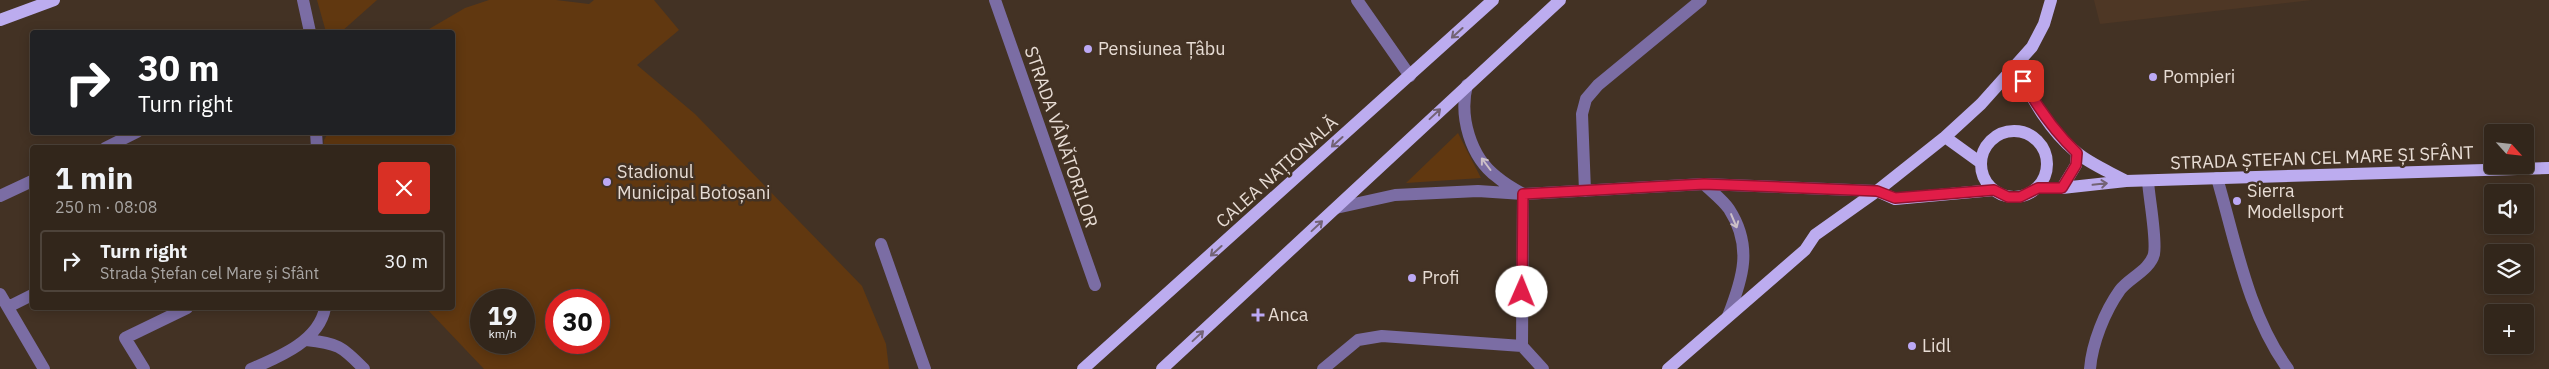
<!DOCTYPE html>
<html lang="en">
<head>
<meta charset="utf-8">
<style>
  :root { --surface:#32261b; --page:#3d3228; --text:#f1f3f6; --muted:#a8a5a3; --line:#4d433a }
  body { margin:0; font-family:"IBM Plex Sans",sans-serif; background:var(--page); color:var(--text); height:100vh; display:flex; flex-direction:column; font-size:19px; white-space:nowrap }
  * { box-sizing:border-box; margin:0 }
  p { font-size:16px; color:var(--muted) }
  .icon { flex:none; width:28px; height:28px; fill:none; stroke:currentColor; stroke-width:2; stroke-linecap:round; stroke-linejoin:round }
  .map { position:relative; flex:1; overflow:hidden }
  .details { position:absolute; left:30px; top:145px; width:425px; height:165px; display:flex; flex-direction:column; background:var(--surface); border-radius:5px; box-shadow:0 2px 12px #0003,0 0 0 1px var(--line) }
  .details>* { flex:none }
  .banner { position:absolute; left:30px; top:30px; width:425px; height:105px; border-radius:5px; box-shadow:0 2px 12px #0003,0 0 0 1px var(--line); background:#202124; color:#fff; overflow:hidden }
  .needle { width:32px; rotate:117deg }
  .fabs { position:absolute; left:2484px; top:124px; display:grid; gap:10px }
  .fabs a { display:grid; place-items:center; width:50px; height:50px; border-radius:5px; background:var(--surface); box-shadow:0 2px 12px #0003,0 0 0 1px var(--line); font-size:25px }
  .speed { position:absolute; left:470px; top:289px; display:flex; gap:10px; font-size:25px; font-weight:700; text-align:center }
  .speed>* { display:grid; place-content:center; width:65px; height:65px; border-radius:50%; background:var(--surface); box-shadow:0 2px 12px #0003,0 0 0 1px var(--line); line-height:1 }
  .speed small { font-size:12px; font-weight:400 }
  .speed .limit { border:8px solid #d22; background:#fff; color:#111 }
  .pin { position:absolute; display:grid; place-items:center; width:42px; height:42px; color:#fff; margin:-21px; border-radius:10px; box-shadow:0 2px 8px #0006 }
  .me { position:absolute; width:55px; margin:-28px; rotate:1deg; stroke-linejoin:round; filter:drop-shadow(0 0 4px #0008) }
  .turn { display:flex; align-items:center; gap:18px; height:105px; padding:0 25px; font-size:22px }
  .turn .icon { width:65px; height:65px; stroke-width:2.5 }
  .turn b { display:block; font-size:35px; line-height:42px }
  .round { display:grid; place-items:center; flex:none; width:52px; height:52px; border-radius:5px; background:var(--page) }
  .headline { display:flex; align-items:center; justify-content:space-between; height:85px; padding:0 25px }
  h1 { font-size:30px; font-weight:700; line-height:38px }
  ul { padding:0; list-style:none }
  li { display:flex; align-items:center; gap:15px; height:62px; margin:0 10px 8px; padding:0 15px; border:2px solid var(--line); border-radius:5px }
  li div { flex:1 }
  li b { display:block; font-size:19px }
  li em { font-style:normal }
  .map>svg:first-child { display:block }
  .built { fill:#4e3725 }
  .green { fill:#613810; fill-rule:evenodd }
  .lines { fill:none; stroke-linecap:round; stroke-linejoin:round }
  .minor { stroke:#7b6da4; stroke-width:12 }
  .major { stroke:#bcacef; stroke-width:12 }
  .oneway { stroke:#736375 }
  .oneway2 { stroke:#ccc0c8 }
  .route-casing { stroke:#92132f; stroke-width:12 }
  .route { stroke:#e11d48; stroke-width:9 }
  .poi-dot { fill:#bca9f5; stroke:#433224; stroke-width:2 }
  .labels { text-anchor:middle; stroke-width:5; stroke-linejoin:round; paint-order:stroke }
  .poi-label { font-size:18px; fill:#e7dcd4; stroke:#433224; text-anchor:start }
  .street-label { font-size:18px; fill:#e7dcd4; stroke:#433224 }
</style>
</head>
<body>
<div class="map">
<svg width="2549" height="369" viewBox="0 0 2549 369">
  <rect width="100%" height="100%" fill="#433224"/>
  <path class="built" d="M2094,0H2312L2100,24Z"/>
  <path class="green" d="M317,0H377L341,32H326Z
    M489,0H556L589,4L594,0H654L679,30L637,65L695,114L862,286L886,344L889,369H484L426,308H452V148L323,147L324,140L328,133L452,132V32H424L465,8ZM481,300H524V342H481ZM556,300H599V342H556Z
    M1458,133L1481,178L1406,183Z"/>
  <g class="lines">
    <path class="minor" d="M303,0L310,32
      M995,0L1095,285
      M1357,0L1410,76
      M1467,85C1459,116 1470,157 1497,177C1505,184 1514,189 1523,194L1522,346L1543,369
      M316,132L317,148
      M105,148L137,132
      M2217,178C2236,243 2248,314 2288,369
      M1704,184C1712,192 1723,200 1729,209C1753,246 1743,278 1728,316
      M1585,191L1582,114L1586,99L1598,85L1701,0
      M0,196L32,181
      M1336,208L1395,195L1478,191L1523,194L1704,184L1877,191
      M881,244L925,369
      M0,294L44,369
      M8,307L32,295
      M306,340C337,343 342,346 364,369
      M144,369L125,338L187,308
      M251,369C279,357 319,341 325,308
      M1323,369L1358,340L1382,336L1522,346
      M2090,369C2092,343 2105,311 2120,290C2129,278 2150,270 2154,254C2157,239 2149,198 2148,181"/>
    <path class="major" d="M0,20L54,0
      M2015,66C2032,98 2048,129 2076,152C2090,164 2110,172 2126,181
      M1981 164a33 33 0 1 1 66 0a33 33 0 1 1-66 0Z
      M1945,137L1981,163
      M2038,188H2062L2126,181L2549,168
      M2062,188L2076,165L2077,153
      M1877,191L1895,199L1994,190
      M1083,369L1493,0
      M1162,369L1560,0
      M1668,369L1805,250L1815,235L1877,191L1945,137L1981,104L2032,47L2044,24L2051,0"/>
  </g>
  <defs><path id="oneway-shaft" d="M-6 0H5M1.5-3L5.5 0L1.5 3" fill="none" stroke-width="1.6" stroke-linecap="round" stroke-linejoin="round" transform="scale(1.25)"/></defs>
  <g class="oneway">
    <use href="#oneway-shaft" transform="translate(1457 33) rotate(138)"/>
    <use href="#oneway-shaft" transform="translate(1435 114) rotate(-43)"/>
    <use href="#oneway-shaft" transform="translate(1337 142) rotate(138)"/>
    <use href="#oneway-shaft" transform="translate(2100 184) rotate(-6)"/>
    <use href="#oneway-shaft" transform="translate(1317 226) rotate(-43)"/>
    <use href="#oneway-shaft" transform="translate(1216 251) rotate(138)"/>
    <use href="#oneway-shaft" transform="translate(1198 336) rotate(-43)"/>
  </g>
  <g class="oneway2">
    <use href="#oneway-shaft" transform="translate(1486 164) rotate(-127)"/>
    <use href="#oneway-shaft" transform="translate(1734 221) rotate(67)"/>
  </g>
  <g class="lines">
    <g class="route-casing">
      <path id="route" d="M1522,292L1523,194L1704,184L1877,191L1895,198L1994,190L2008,197H2020L2038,188H2062L2076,165L2077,153C2054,131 2038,108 2023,81"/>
    </g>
    <use href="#route" class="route"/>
  </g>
  <g class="poi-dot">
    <circle cx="1088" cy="49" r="5"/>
    <circle cx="2153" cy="77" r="5"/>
    <circle cx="607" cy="182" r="5"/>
    <circle cx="2237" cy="201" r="5"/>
    <circle cx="1412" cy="278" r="5"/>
    <path d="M1255.5 307.5h5v5h5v5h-5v5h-5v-5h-5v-5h5z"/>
    <circle cx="1912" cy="346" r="5"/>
  </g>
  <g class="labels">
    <g class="poi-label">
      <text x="1098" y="55">Pensiunea Țâbu</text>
      <text x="2163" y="83">Pompieri</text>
      <text x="617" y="178">Stadionul<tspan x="617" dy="21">Municipal Botoșani</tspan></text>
      <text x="2247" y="197">Sierra<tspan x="2247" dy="21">Modellsport</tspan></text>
      <text x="1422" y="284">Profi</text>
      <text x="1268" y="321">Anca</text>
      <text x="1922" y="352">Lidl</text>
    </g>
    <g class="street-label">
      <text transform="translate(1061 137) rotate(71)" y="6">STRADA VÂNĂTORILOR</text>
      <text transform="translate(2322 158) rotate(-2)" y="6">STRADA ȘTEFAN CEL MARE ȘI SFÂNT</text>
      <text transform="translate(1277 172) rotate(-42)" y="6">CALEA NAȚIONALĂ</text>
    </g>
  </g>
</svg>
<div class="fabs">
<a><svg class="needle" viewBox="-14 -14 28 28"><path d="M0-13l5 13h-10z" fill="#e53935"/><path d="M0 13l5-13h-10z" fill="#a8a5a3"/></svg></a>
<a><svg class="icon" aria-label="sound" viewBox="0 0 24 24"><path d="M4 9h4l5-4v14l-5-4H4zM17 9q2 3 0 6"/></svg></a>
<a><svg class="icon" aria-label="layers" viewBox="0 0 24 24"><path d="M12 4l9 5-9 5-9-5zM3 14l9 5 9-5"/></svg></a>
<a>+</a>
</div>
<div class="speed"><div>19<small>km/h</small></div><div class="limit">30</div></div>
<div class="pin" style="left:2023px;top:81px;background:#d93025"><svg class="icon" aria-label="arrive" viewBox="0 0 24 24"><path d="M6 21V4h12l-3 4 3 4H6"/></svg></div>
<svg class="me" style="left:1522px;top:292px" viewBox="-20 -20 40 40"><circle r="19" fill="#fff"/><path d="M0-13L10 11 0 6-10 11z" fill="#e11d48"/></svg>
<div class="banner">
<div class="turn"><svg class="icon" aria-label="right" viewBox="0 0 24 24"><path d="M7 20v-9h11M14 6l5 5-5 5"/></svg><div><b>30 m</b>Turn right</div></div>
</div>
<section class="details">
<div class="headline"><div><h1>1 min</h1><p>250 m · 08:08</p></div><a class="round" style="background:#d93025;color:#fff"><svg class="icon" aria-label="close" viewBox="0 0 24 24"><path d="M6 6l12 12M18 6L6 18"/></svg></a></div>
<ul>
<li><svg class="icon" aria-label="right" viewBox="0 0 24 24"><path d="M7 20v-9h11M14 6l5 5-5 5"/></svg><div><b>Turn right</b><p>Strada Ștefan cel Mare și Sfânt</p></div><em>30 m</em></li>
</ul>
</section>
</div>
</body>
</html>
